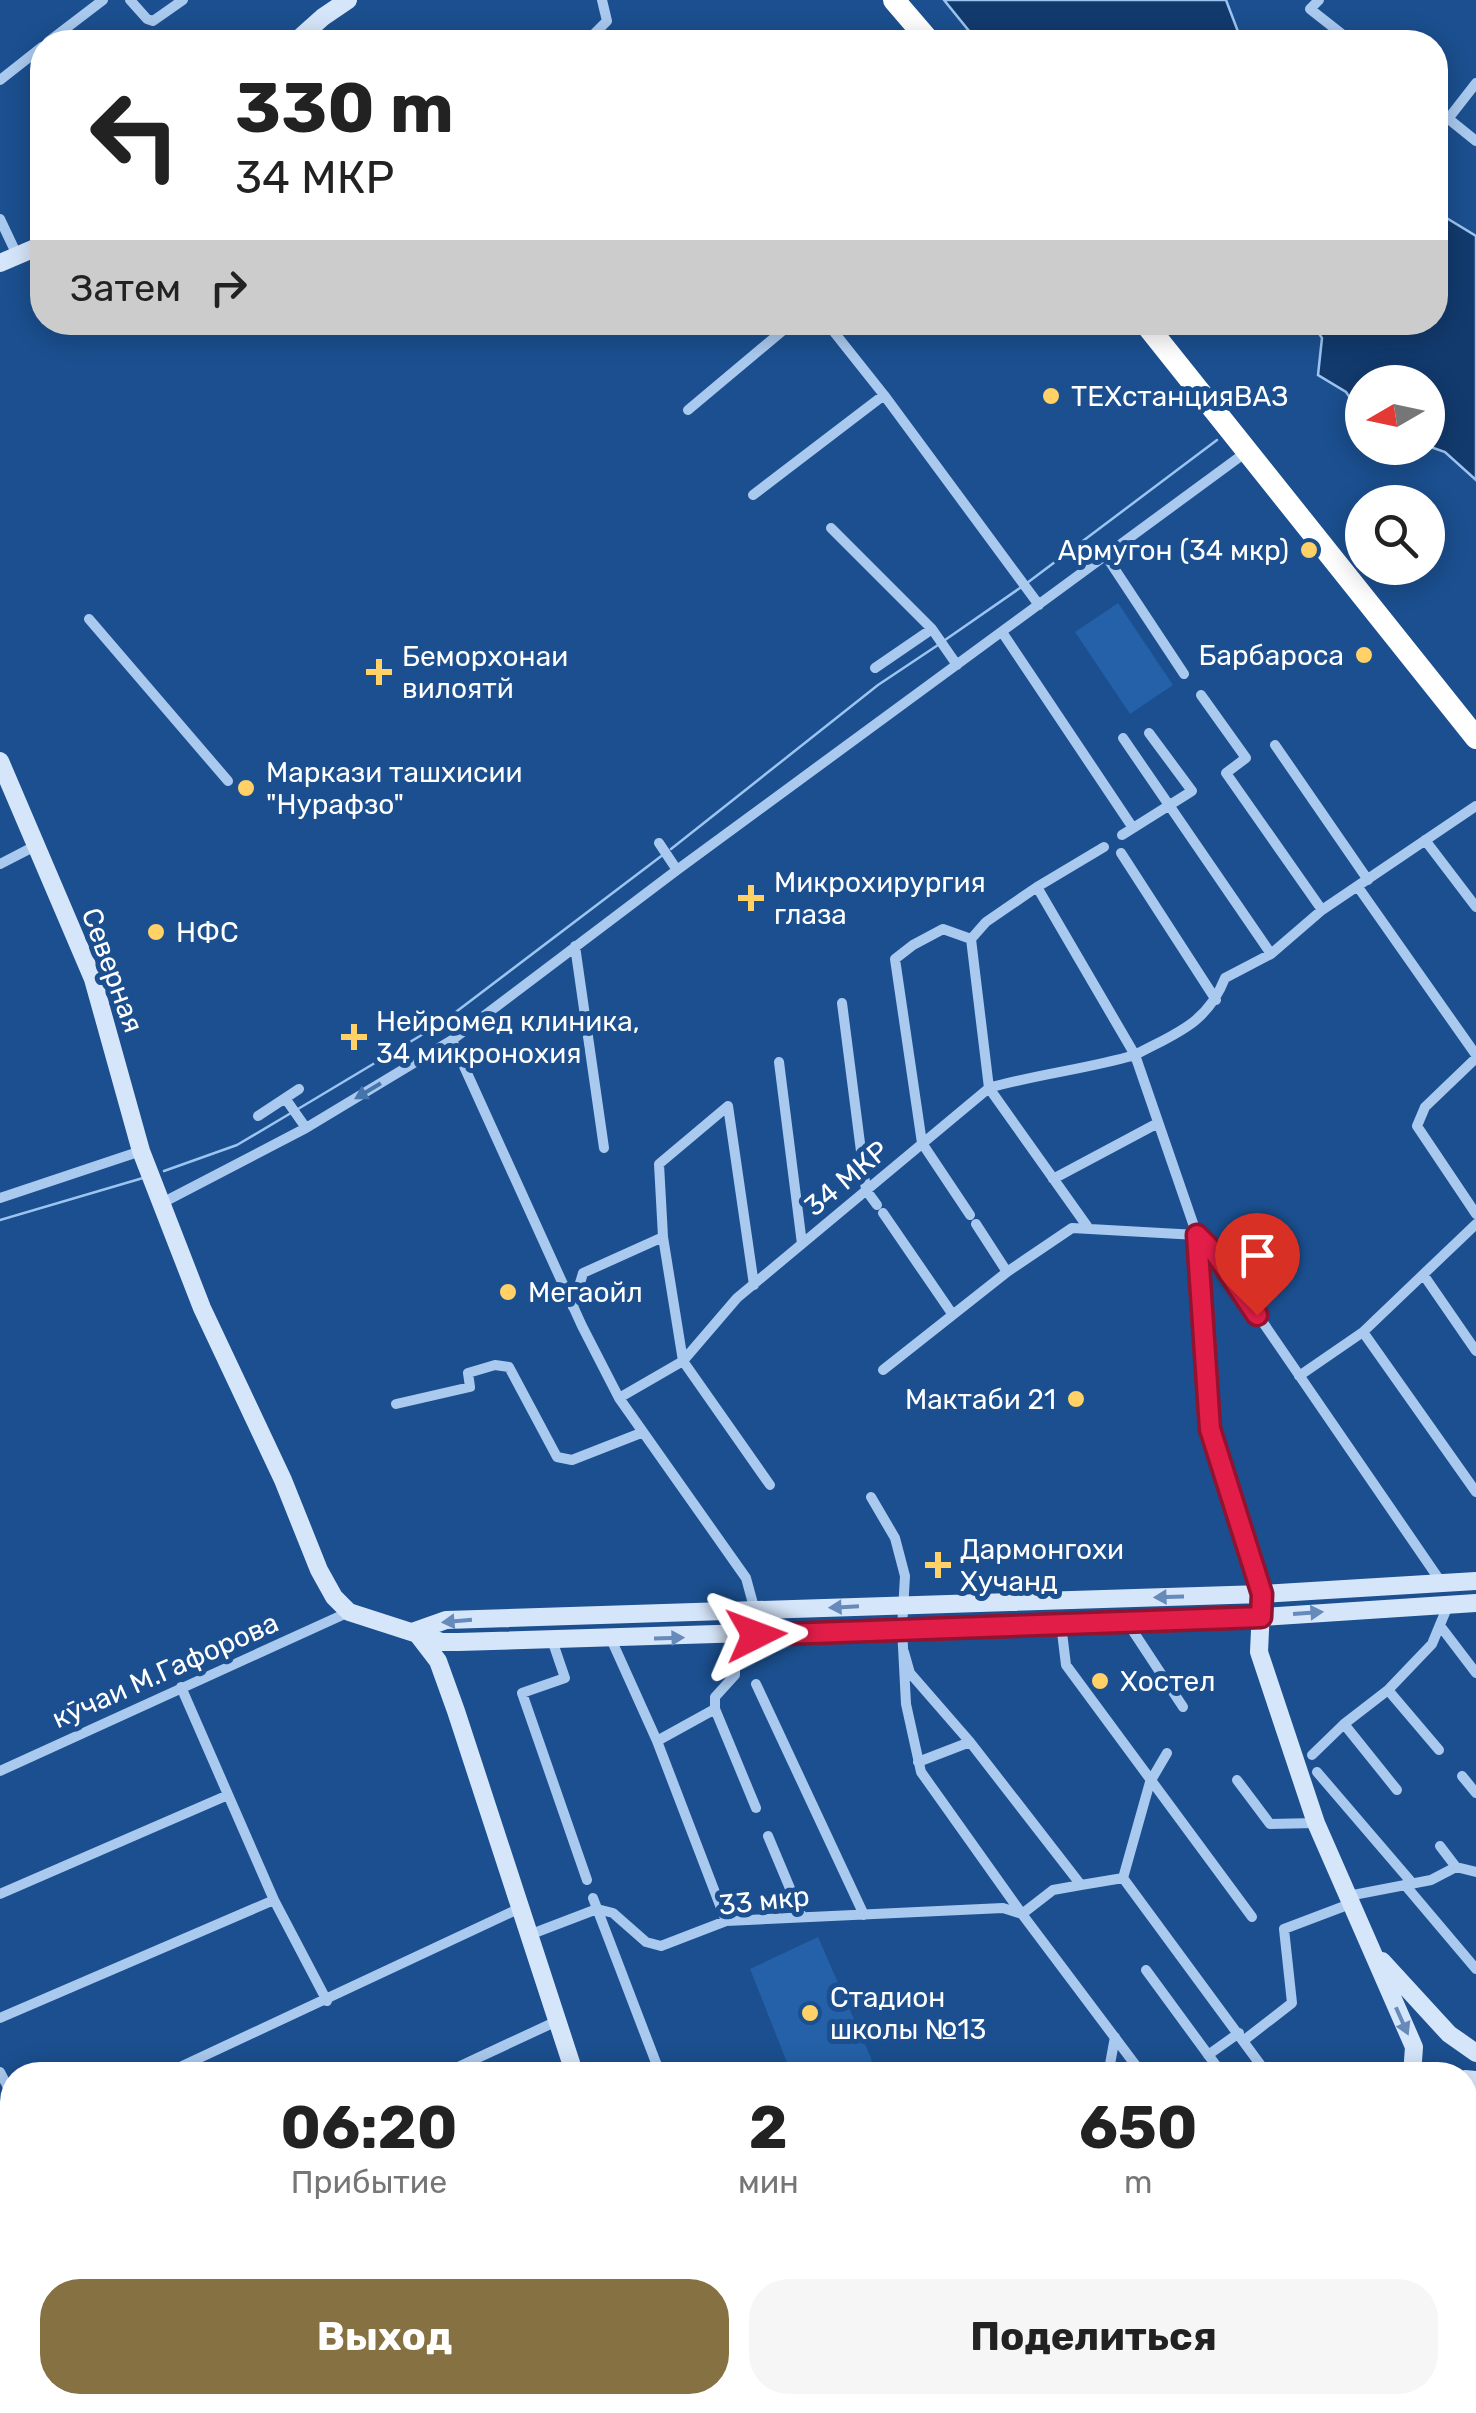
<!DOCTYPE html>
<html lang="ru">
<head>
<meta charset="utf-8">
<style>
  :root { --surface:#fff; --page:#f6f6f6; --text:#222; --muted:#767676; --accent:#857141 }
  body { margin:0; font-family:Rubik,sans-serif; background:var(--page); color:var(--text); height:100vh; display:flex; flex-direction:column; font-size:38px; white-space:nowrap }
  * { box-sizing:border-box; margin:0 }
  p { font-size:32px; color:var(--muted) }
  .icon { flex:none; width:55px; height:55px; fill:none; stroke:currentColor; stroke-width:2; stroke-linecap:round; stroke-linejoin:round }
  .map { position:relative; flex:1; overflow:hidden }
  .side { position:absolute; left:0px; top:2062px; width:1478px; height:352px; display:flex; flex-direction:column; background:var(--surface); border-radius:40px 40px 0 0; box-shadow:0 5px 25px #0003 }
  .side>* { flex:none }
  .top-card { position:absolute; left:30px; top:30px; width:1418px; height:305px; border-radius:40px; box-shadow:0 5px 25px #0003; background:#fff; color:var(--text); overflow:hidden }
  .needle { width:65px; rotate:261deg }
  .fabs { position:absolute; left:1345px; top:365px; display:grid; gap:20px }
  .fabs a { display:grid; place-items:center; width:100px; height:100px; border-radius:50%; background:var(--surface); box-shadow:0 5px 25px #0003; font-size:50px }
  .pin { position:absolute; display:grid; place-items:center; width:85px; height:85px; color:#fff; margin:-102px -42px; border-radius:50% 50% 50% 0; rotate:-45deg; box-shadow:0 0 10px #0007 }
  .pin .icon { rotate:45deg }
  .me { position:absolute; width:110px; margin:-55px; rotate:87deg; stroke-linejoin:round; filter:drop-shadow(0 0 8px #0008) }
  .turn { display:flex; align-items:center; gap:35px; height:210px; padding:0 40px; font-size:45px }
  .turn .icon { width:130px; height:130px; stroke-width:2.5 }
  .turn b { display:block; font-size:70px; line-height:85px }
  .then { display:flex; align-items:center; height:95px; padding:0 40px; background:#0003; gap:20px; font-size:38px }
  .eta { display:flex; justify-content:space-evenly; align-items:center; height:170px; text-align:center }
  .eta b { font-size:60px; font-weight:700; line-height:70px }
  .button { display:flex; gap:20px; margin-top:auto; padding:20px 40px }
  .button a { flex:1; height:115px; border-radius:40px; background:var(--accent); color:#fff; font-size:40px; font-weight:700; line-height:115px; text-align:center }
  .button a+a { background:var(--page); color:var(--text) }
  .map>svg:first-child { display:block }
  .green { fill:#2461a8 }
  .water { fill:#123a6d; stroke:#9cc4f0; stroke-width:2.5 }
  .lines { fill:none; stroke-linecap:round; stroke-linejoin:round }
  .stream { stroke:#9cc4f0; stroke-width:2.5 }
  .street { stroke:#a9c9ee; stroke-width:10 }
  .secondary { stroke:#d6e6fa; stroke-width:18 }
  .highway { stroke:#fff; stroke-width:22 }
  .oneway { fill:#4674ac }
  .oneway2 { fill:#668bba }
  .route-casing { stroke:#92132f; stroke-width:25 }
  .route { stroke:#e11d48; stroke-width:18 }
  .poi-dot { fill:#ffd166; stroke:#1b4f8f; stroke-width:4 }
  .labels { text-anchor:middle; stroke-width:10; stroke-linejoin:round; paint-order:stroke }
  .poi-label { font-size:28px; fill:#fff; stroke:#1b4f8f; text-anchor:start }
  .street-label { font-size:28px; fill:#fff; stroke:#1b4f8f }
</style>
</head>
<body>
<div class="map">
<svg width="1476" height="2413" viewBox="0 0 1476 2413">
  <rect width="100%" height="100%" fill="#1b4f8f"/>
  <path class="green" d="M1118,603L1173,685L1130,714L1075,632Z
    M818,1937L871,2058L874,2075H792L750,1969Z
    M1476,2280V2413H1134L1144,2402H1465V2284Z
    M588,2403L662,2402L692,2407L695,2413H591Z"/>
  <path class="water" d="M944,0H1226L1242,42H978Z
    M1435,211L1476,236V480L1445,452L1428,446V382H1362V415L1346,392L1318,375L1322,338L1316,329L1267,323L1435,322Z"/>
  <g class="lines">
    <path class="stream" d="M1027,583L1217,440
      M945,640L1020,588
      M671,849L878,685L938,645
      M298,1109L440,1024L664,854
      M164,1171L237,1145L291,1113
      M0,1220L143,1178"/>
    <path class="street" d="M130,0L147,19L153,21L183,0
      M1319,0L1310,9L1352,42
      M48,42L103,0
      M586,42L607,21L602,0
      M0,80L42,47
      M1435,108L1476,141
      M1448,119L1476,83
      M0,219L17,255
      M826,322L884,395
      M688,410L793,322
      M753,495L884,395L1039,605
      M831,528L932,629L957,665
      M1106,556L1184,674
      M89,619L228,781
      M1002,632L1133,828
      M875,668L932,629
      M1201,695L1246,758L1226,773L1322,910
      M1123,738L1271,954
      M1275,745L1368,880
      M1122,835L1192,791L1149,733
      M1425,840L1476,907
      M659,843L677,870
      M1121,853L1216,1000
      M0,864L35,846
      M1358,887L1476,1055
      M971,939L989,1088L1087,1226
      M575,946L604,1148
      M842,1003L866,1190L877,1205
      M452,1040L582,1326L619,1398L746,1578L755,1611V1635
      M1476,1058L1425,1107L1417,1126L1476,1214
      M779,1062L802,1244
      M285,1098L306,1128
      M728,1106L754,1285
      M258,1116L299,1089
      M1053,1179L1158,1123
      M0,1198L141,1151
      M162,1203L306,1128L452,1040L677,870L1249,450
      M883,1213L953,1315
      M970,1215L922,1143L895,959L913,945L943,929L971,939L986,922L1037,887
      M976,1224L1007,1272
      M663,1237L683,1361L770,1485
      M1425,1277L1476,1351
      M573,1307L583,1273L663,1237L659,1164L728,1106
      M1363,1332L1476,1492
      M883,1370L1007,1272L1072,1228L1197,1235L1216,1254L1441,1582
      M1299,1376L1363,1332L1476,1224
      M619,1398L683,1361L737,1298L989,1088C1038,1074 1087,1069 1135,1055L1037,887L1104,847
      M396,1404L470,1387L468,1373L495,1365L509,1367L557,1457L572,1460L641,1433
      M871,1497L895,1538L905,1576L902,1628L906,1704L921,1772L1022,1914L1053,1890L1081,1885L970,1742L910,1673L904,1652
      M1262,1594L1211,1429L1197,1235L1135,1055C1176,1033 1207,1024 1225,978L1271,954L1322,910L1476,806
      M1127,1622L1183,1707
      M1061,1624L1066,1665L1252,1917
      M1441,1627L1476,1673
      M611,1639L657,1741L726,1921
      M552,1640L565,1678L522,1693L587,1880
      M735,1661V1675L715,1697V1709L756,1808
      M756,1684L864,1915
      M181,1687L274,1900L327,2001
      M1344,1724L1397,1790
      M657,1741L715,1709
      M1439,1750L1388,1690L1432,1644L1449,1603
      M1312,1755L1344,1724L1388,1690
      M918,1762L970,1742
      M0,1771L349,1612
      M1317,1772L1413,1884
      M1462,1776L1476,1793
      M1237,1780L1270,1824L1316,1823
      M768,1836L802,1917
      M1440,1846L1456,1867
      M1123,1878L1268,2075
      M1123,1878L1150,1782L1167,1753
      M1405,1885L1476,1969
      M1075,1886L1123,1878
      M0,1894L228,1795
      M1348,1896L1431,1880L1456,1867L1476,1872
      M593,1898L658,2068L643,2075
      M529,1935L597,1909L613,1913L646,1942L661,1946L726,1921L1003,1908L1022,1914L1143,2075
      M1146,1970L1223,2075
      M0,2018L274,1900
      M1243,2041L1292,2003L1284,1929L1350,1904
      M1208,2055L1239,2033
      M0,2072L12,2095
      M163,2075L518,1909
      M441,2075L557,2021
      M1108,2075L1115,2037
      M0,2148L12,2143
      M0,2270L12,2264
      M0,2398L12,2393
      M150,2402L155,2413
      M961,2402L966,2413
      M1041,2402L1046,2413
      M255,2413L278,2402
      M518,2413L541,2402"/>
    <path class="secondary" d="M295,42L323,17L348,0
      M0,263L42,245
      M0,761L93,979L141,1151L202,1308L283,1480L319,1570L334,1597L349,1612L442,1642H458L1261,1617L1476,1603
      M1261,1609L1259,1652L1316,1823L1414,2047L1412,2075
      M415,1631L446,1620L1262,1594L1476,1581
      M418,1635L438,1661L456,1711L575,2075
      M1382,1961L1449,2034L1476,2053
      M1465,2079L1476,2080
      M718,2402L723,2413
      M1125,2413L1135,2402"/>
    <path class="highway" d="M894,0L930,42
      M1144,322L1476,738"/>
  </g>
  <defs><path id="oneway-solid" d="M-6-.8H1V-3.2L6.5 0L1 3.2V.8H-6Z" transform="scale(2.5)"/></defs>
  <use class="oneway" href="#oneway-solid" transform="translate(368 1091) rotate(149)"/>
  <g class="oneway2">
    <use href="#oneway-solid" transform="translate(1169 1597) rotate(178)"/>
    <use href="#oneway-solid" transform="translate(844 1607) rotate(177)"/>
    <use href="#oneway-solid" transform="translate(1308 1613) rotate(-4)"/>
    <use href="#oneway-solid" transform="translate(457 1621) rotate(175)"/>
    <use href="#oneway-solid" transform="translate(669 1638) rotate(-2)"/>
    <use href="#oneway-solid" transform="translate(1402 2021) rotate(66)"/>
  </g>
  <g class="lines">
    <g class="route-casing">
      <path id="route" d="M756,1635L1261,1617L1262,1594L1210,1429L1197,1235L1216,1254L1257,1315"/>
    </g>
    <use href="#route" class="route"/>
  </g>
  <g class="poi-dot">
    <circle cx="1051" cy="396" r="10"/>
    <circle cx="1309" cy="550" r="10"/>
    <circle cx="1364" cy="655" r="10"/>
    <path d="M374 657h10v10h10v10h-10v10h-10v-10h-10v-10h10z"/>
    <circle cx="246" cy="788" r="10"/>
    <path d="M746 883h10v10h10v10h-10v10h-10v-10h-10v-10h10z"/>
    <circle cx="156" cy="932" r="10"/>
    <path d="M349 1022h10v10h10v10h-10v10h-10v-10h-10v-10h10z"/>
    <circle cx="508" cy="1292" r="10"/>
    <circle cx="1076" cy="1399" r="10"/>
    <path d="M933 1550h10v10h10v10h-10v10h-10v-10h-10v-10h10z"/>
    <circle cx="1100" cy="1681" r="10"/>
    <circle cx="810" cy="2013" r="10"/>
  </g>
  <g class="labels">
    <g class="poi-label">
      <text x="1071" y="406">ТЕХстанцияВАЗ</text>
      <text x="1289" y="560" text-anchor="end">Армугон (34 мкр)</text>
      <text x="1344" y="665" text-anchor="end">Барбароса</text>
      <text x="402" y="666">Беморхонаи<tspan x="402" dy="32">вилоятй</tspan></text>
      <text x="266" y="782">Маркази ташхисии<tspan x="266" dy="32">"Нурафзо"</tspan></text>
      <text x="774" y="892">Микрохирургия<tspan x="774" dy="32">глаза</tspan></text>
      <text x="176" y="942">НФС</text>
      <text x="376" y="1031">Нейромед клиника,<tspan x="376" dy="32">34 микронохия</tspan></text>
      <text x="528" y="1302">Мегаойл</text>
      <text x="1056" y="1409" text-anchor="end">Мактаби 21</text>
      <text x="960" y="1559">Дармонгохи<tspan x="960" dy="32">Хучанд</tspan></text>
      <text x="1120" y="1691">Хостел</text>
      <text x="830" y="2007">Стадион<tspan x="830" dy="32">школы №13</tspan></text>
    </g>
    <g class="street-label">
      <text transform="translate(113 970) rotate(70)" y="10">Северная</text>
      <text transform="translate(846 1178) rotate(-40)" y="10">34 МКР</text>
      <text transform="translate(165 1670) rotate(-24)" y="10">кӯчаи М.Гафорова</text>
      <text transform="translate(764 1900) rotate(-6)" y="10">33 мкр</text>
    </g>
  </g>
</svg>
<div class="fabs">
<a><svg class="needle" viewBox="-14 -14 28 28"><path d="M0-13l5 13h-10z" fill="#e53935"/><path d="M0 13l5-13h-10z" fill="#767676"/></svg></a>
<a><svg class="icon" aria-label="search" viewBox="0 0 24 24"><circle cx="10" cy="10" r="6"/><path d="M15 15l6 6"/></svg></a>
</div>
<div class="pin" style="left:1257px;top:1315px;background:#d93025"><svg class="icon" aria-label="arrive" viewBox="0 0 24 24"><path d="M6 21V4h12l-3 4 3 4H6"/></svg></div>
<svg class="me" style="left:756px;top:1635px" viewBox="-20 -20 40 40"><path d="M0-17L14 15 0 8-14 15z" fill="#e11d48" stroke="#fff" stroke-width="4"/></svg>
<div class="top-card">
<div class="turn"><svg class="icon" aria-label="left" viewBox="0 0 24 24"><path d="M17 20v-9H6M10 6l-5 5 5 5"/></svg><div><b>330 m</b>34 МКР</div></div>
<div class="then">Затем<svg class="icon" aria-label="right" viewBox="0 0 24 24"><path d="M7 20v-9h11M14 6l5 5-5 5"/></svg></div>
</div>
<section class="side">
<div class="eta">
<div><b>06:20</b><p>Прибытие</p></div>
<div><b>2</b><p>мин</p></div>
<div><b>650</b><p>m</p></div>
</div>
<div class="button"><a>Выход</a><a>Поделиться</a></div>
</section>
</div>
</body>
</html>
